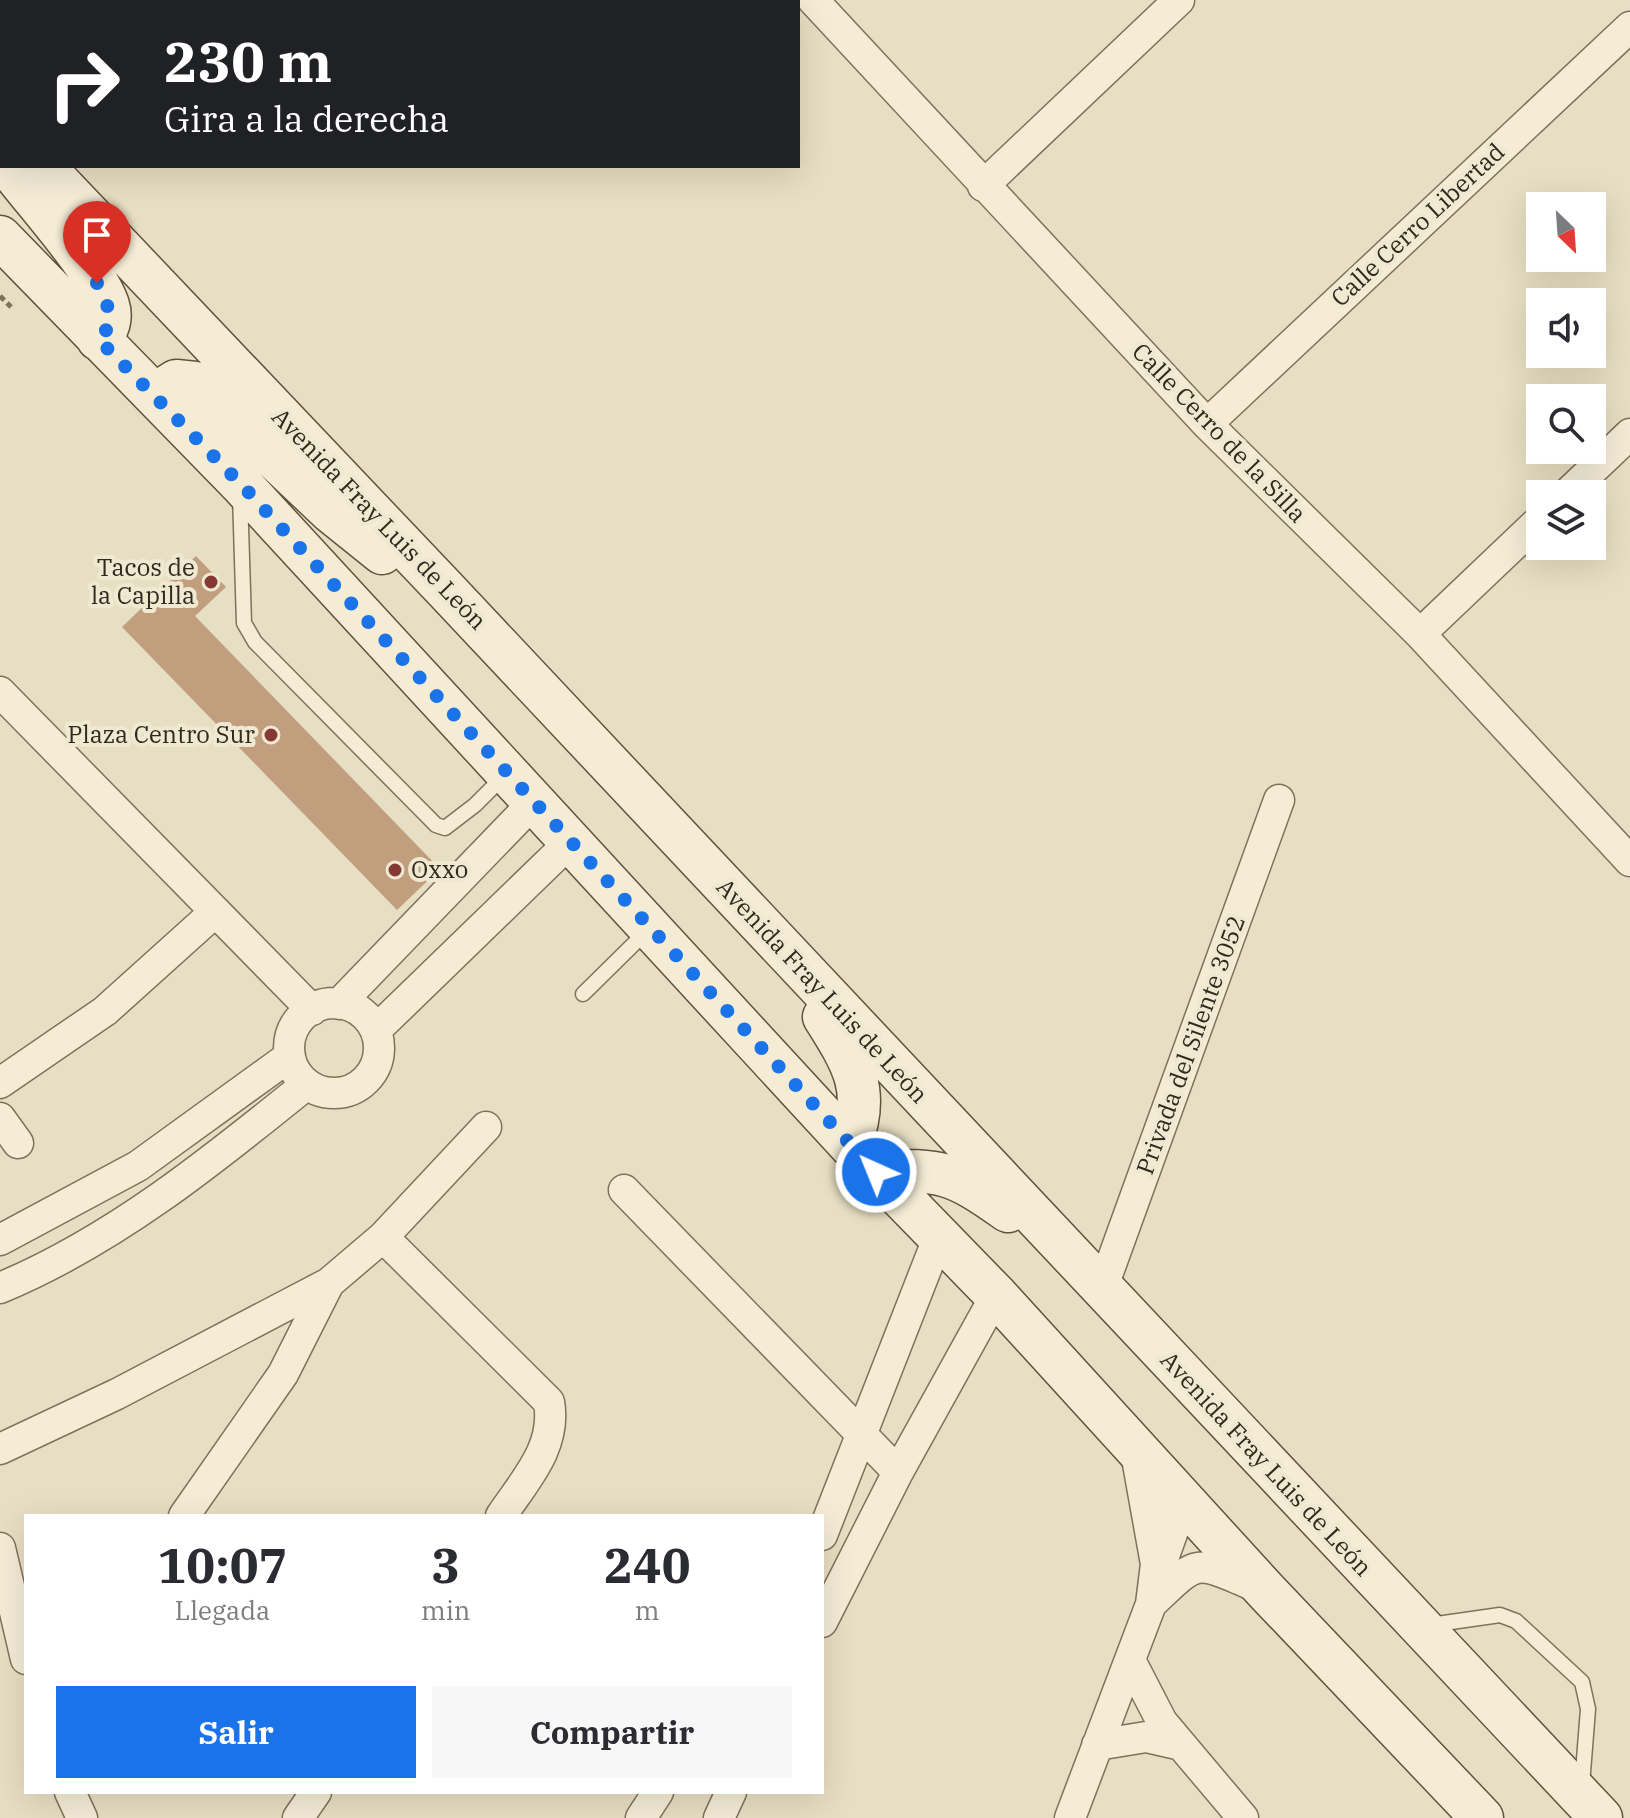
<!DOCTYPE html>
<html lang="es">
<head>
<meta charset="utf-8">
<style>
  :root { --surface:#fff; --page:#f7f7f7; --text:#2b2b33; --muted:#7c7c81; --accent:#1a73e8 }
  body { margin:0; font-family:"IBM Plex Serif",serif; background:var(--page); color:var(--text); height:100vh; display:flex; flex-direction:column; font-size:30px; white-space:nowrap }
  * { box-sizing:border-box; margin:0 }
  p { font-size:26px; color:var(--muted) }
  .icon { flex:none; width:44px; height:44px; fill:none; stroke:currentColor; stroke-width:2; stroke-linecap:round; stroke-linejoin:round }
  .map { position:relative; flex:1; overflow:hidden }
  .details { position:absolute; left:24px; top:1514px; width:800px; height:280px; display:flex; flex-direction:column; background:var(--surface); border-radius:0px; box-shadow:0 8px 32px #0002 }
  .details>* { flex:none }
  .banner { position:absolute; left:0px; top:0px; width:800px; height:168px; box-shadow:0 8px 32px #0002; background:#202124; color:#fff; overflow:hidden }
  .needle { width:52px; rotate:155deg }
  .tools { position:absolute; left:1526px; top:192px; display:grid; gap:16px }
  .tools a { display:grid; place-items:center; width:80px; height:80px; border-radius:0px; background:var(--surface); box-shadow:0 8px 32px #0002; font-size:40px }
  .pin { position:absolute; display:grid; place-items:center; width:68px; height:68px; color:#fff; margin:-82px -34px; border-radius:50% 50% 50% 0; rotate:-45deg; box-shadow:0 0 8px #0007 }
  .pin .icon { rotate:45deg }
  .me { position:absolute; width:88px; margin:-44px; rotate:316deg; stroke-linejoin:round; filter:drop-shadow(0 0 6px #0008) }
  .turn { display:flex; align-items:center; gap:28px; height:168px; padding:0 32px; font-size:36px }
  .turn .icon { width:104px; height:104px; stroke-width:2.5 }
  .turn b { display:block; font-size:56px; line-height:68px }
  .eta { display:flex; justify-content:space-evenly; align-items:center; height:136px; text-align:center }
  .eta b { font-size:48px; font-weight:700; line-height:56px }
  .primary-button { display:flex; gap:16px; margin-top:auto; padding:16px 32px }
  .primary-button a { flex:1; height:92px; border-radius:0px; background:var(--accent); color:#fff; font-size:32px; font-weight:700; line-height:92px; text-align:center }
  .primary-button a+a { background:var(--page); color:var(--text) }
  .map>svg:first-child { display:block }
  .building { fill:#c19e7e }
  .lines { fill:none; stroke-linecap:round; stroke-linejoin:round }
  .service-casing { stroke:#7f715c; stroke-width:17 }
  .minor-casing { stroke:#7f715c; stroke-width:33 }
  .secondary-casing { stroke:#61533f; stroke-width:45 }
  .path { stroke:#7f715c; stroke-width:5; stroke-dasharray:6 4; stroke-linecap:butt }
  .service { stroke:#f4ecd5; stroke-width:14 }
  .minor { stroke:#f4ecd5; stroke-width:30 }
  .secondary { stroke:#f4ecd5; stroke-width:42 }
  .route { stroke:#1a73e8; stroke-width:14; stroke-dasharray:0 25.2 }
  .poi-dot { fill:#863934; stroke:#f0e9d1; stroke-width:3 }
  .labels { text-anchor:middle; stroke-width:8; stroke-linejoin:round; paint-order:stroke }
  .street-label { font-size:24px; fill:#31291e; stroke:#f0e9d1 }
  .poi-label { font-size:24px; fill:#31291e; stroke:#f0e9d1; text-anchor:end }
</style>
</head>
<body>
<div class="map">
<svg width="1630" height="1818" viewBox="0 0 1630 1818">
  <rect width="100%" height="100%" fill="#e7dfc3"/>
  <path class="building" d="M196,556L226,587L195,616L440,869L397,910L122,627Z"/>
  <g class="lines">
    <g class="service-casing">
      <path id="service" d="M240,495L244,623L255,642L436,825L445,828L475,805L504,776
        M583,994L647,931
        M1430,1625L1500,1615L1516,1621L1582,1682L1588,1709L1582,1785"/>
    </g>
    <g class="minor-casing">
      <path id="minor" d="M813,0L1207,424L1420,634L1630,861
        M983,186L1179,0
        M1207,424L1630,27
        M1567,494L1630,434
        M1420,634L1540,520
        M0,692L312,1010
        M289 1048a45 45 0 1 1 90 0a45 45 0 1 1-90 0Z
        M339,1004L534,802
        M376,1030L570,842
        M0,1083L105,1011L215,912
        M0,1118L18,1143
        M624,1190L898,1472
        M383,1237L549,1402C557,1447 525,1480 501,1516
        M0,1240L138,1166L290,1056
        M0,1288C113,1241 212,1161 307,1084
        M1102,1289L1279,800
        M1135,1447L1156,1564
        M0,1449L117,1394L329,1283L383,1237L486,1127
        M184,1516L283,1374L329,1283
        M822,1535L939,1236
        M0,1548L26,1659
        M1151,1604C1199,1559 1192,1559 1255,1586
        M822,1622L898,1472L996,1295
        M1131,1662L1162,1722L1243,1818
        M1097,1745L1146,1737L1181,1745
        M70,1792L82,1818
        M298,1818L316,1792
        M641,1818L658,1792
        M719,1818L731,1792
        M1070,1818L1151,1604L1156,1564L1164,1556L1174,1528L1170,1485"/>
    </g>
    <g class="secondary-casing">
      <path id="secondary" d="M0,122L2,123
        M8,166C34,201 95,267 108,305C112,317 109,331 98,339
        M43,166L445,589L1601,1818
        M0,237L240,483L850,1145L996,1295L1267,1592L1482,1818
        M154,395L176,381L195,383L331,512L382,553
        M824,1017C853,1063 871,1091 850,1145
        M876,1172C942,1169 953,1172 1008,1211"/>
    </g>
    <path class="path" d="M0,296L11,307"/>
    <use href="#service" class="service"/>
    <use href="#minor" class="minor"/>
    <use href="#secondary" class="secondary"/>
  </g>
  <g class="lines">
    <path class="route" d="M97,283C106,301 119,323 98,339L240,483L876,1172"/>
  </g>
  <g class="poi-dot">
    <circle cx="211" cy="582" r="8"/>
    <circle cx="271" cy="735" r="8"/>
    <circle cx="395" cy="870" r="8"/>
  </g>
  <g class="labels">
    <g class="street-label">
      <text transform="translate(1418 225) rotate(-43)" y="8">Calle Cerro Libertad</text>
      <text transform="translate(1219 433) rotate(46)" y="8">Calle Cerro de la Silla</text>
      <text transform="translate(379 519) rotate(46)" y="8">Avenida Fray Luis de León</text>
      <text transform="translate(822 991) rotate(47)" y="8">Avenida Fray Luis de León</text>
      <text transform="translate(1191 1045) rotate(-70)" y="8">Privada del Silente 3052</text>
      <text transform="translate(1266 1464) rotate(47)" y="8">Avenida Fray Luis de León</text>
    </g>
    <g class="poi-label">
      <text x="195" y="576">Tacos de<tspan x="195" dy="28">la Capilla</tspan></text>
      <text x="255" y="743">Plaza Centro Sur</text>
      <text x="411" y="878" text-anchor="start">Oxxo</text>
    </g>
  </g>
</svg>
<div class="tools">
<a><svg class="needle" viewBox="-14 -14 28 28"><path d="M0-13l5 13h-10z" fill="#e53935"/><path d="M0 13l5-13h-10z" fill="#7c7c81"/></svg></a>
<a><svg class="icon" aria-label="sound" viewBox="0 0 24 24"><path d="M4 9h4l5-4v14l-5-4H4zM17 9q2 3 0 6"/></svg></a>
<a><svg class="icon" aria-label="search" viewBox="0 0 24 24"><circle cx="10" cy="10" r="6"/><path d="M15 15l6 6"/></svg></a>
<a><svg class="icon" aria-label="layers" viewBox="0 0 24 24"><path d="M12 4l9 5-9 5-9-5zM3 14l9 5 9-5"/></svg></a>
</div>
<div class="pin" style="left:97px;top:283px;background:#d93025"><svg class="icon" aria-label="arrive" viewBox="0 0 24 24"><path d="M6 21V4h12l-3 4 3 4H6"/></svg></div>
<svg class="me" style="left:876px;top:1172px" viewBox="-20 -20 40 40"><circle r="17" fill="#1a73e8" stroke="#fff" stroke-width="3"/><path d="M0-11L8 9 0 5-8 9z" fill="#fff"/></svg>
<div class="banner">
<div class="turn"><svg class="icon" aria-label="right" viewBox="0 0 24 24"><path d="M7 20v-9h11M14 6l5 5-5 5"/></svg><div><b>230 m</b>Gira a la derecha</div></div>
</div>
<section class="details">
<div class="eta">
<div><b>10:07</b><p>Llegada</p></div>
<div><b>3</b><p>min</p></div>
<div><b>240</b><p>m</p></div>
</div>
<div class="primary-button"><a>Salir</a><a>Compartir</a></div>
</section>
</div>
</body>
</html>
